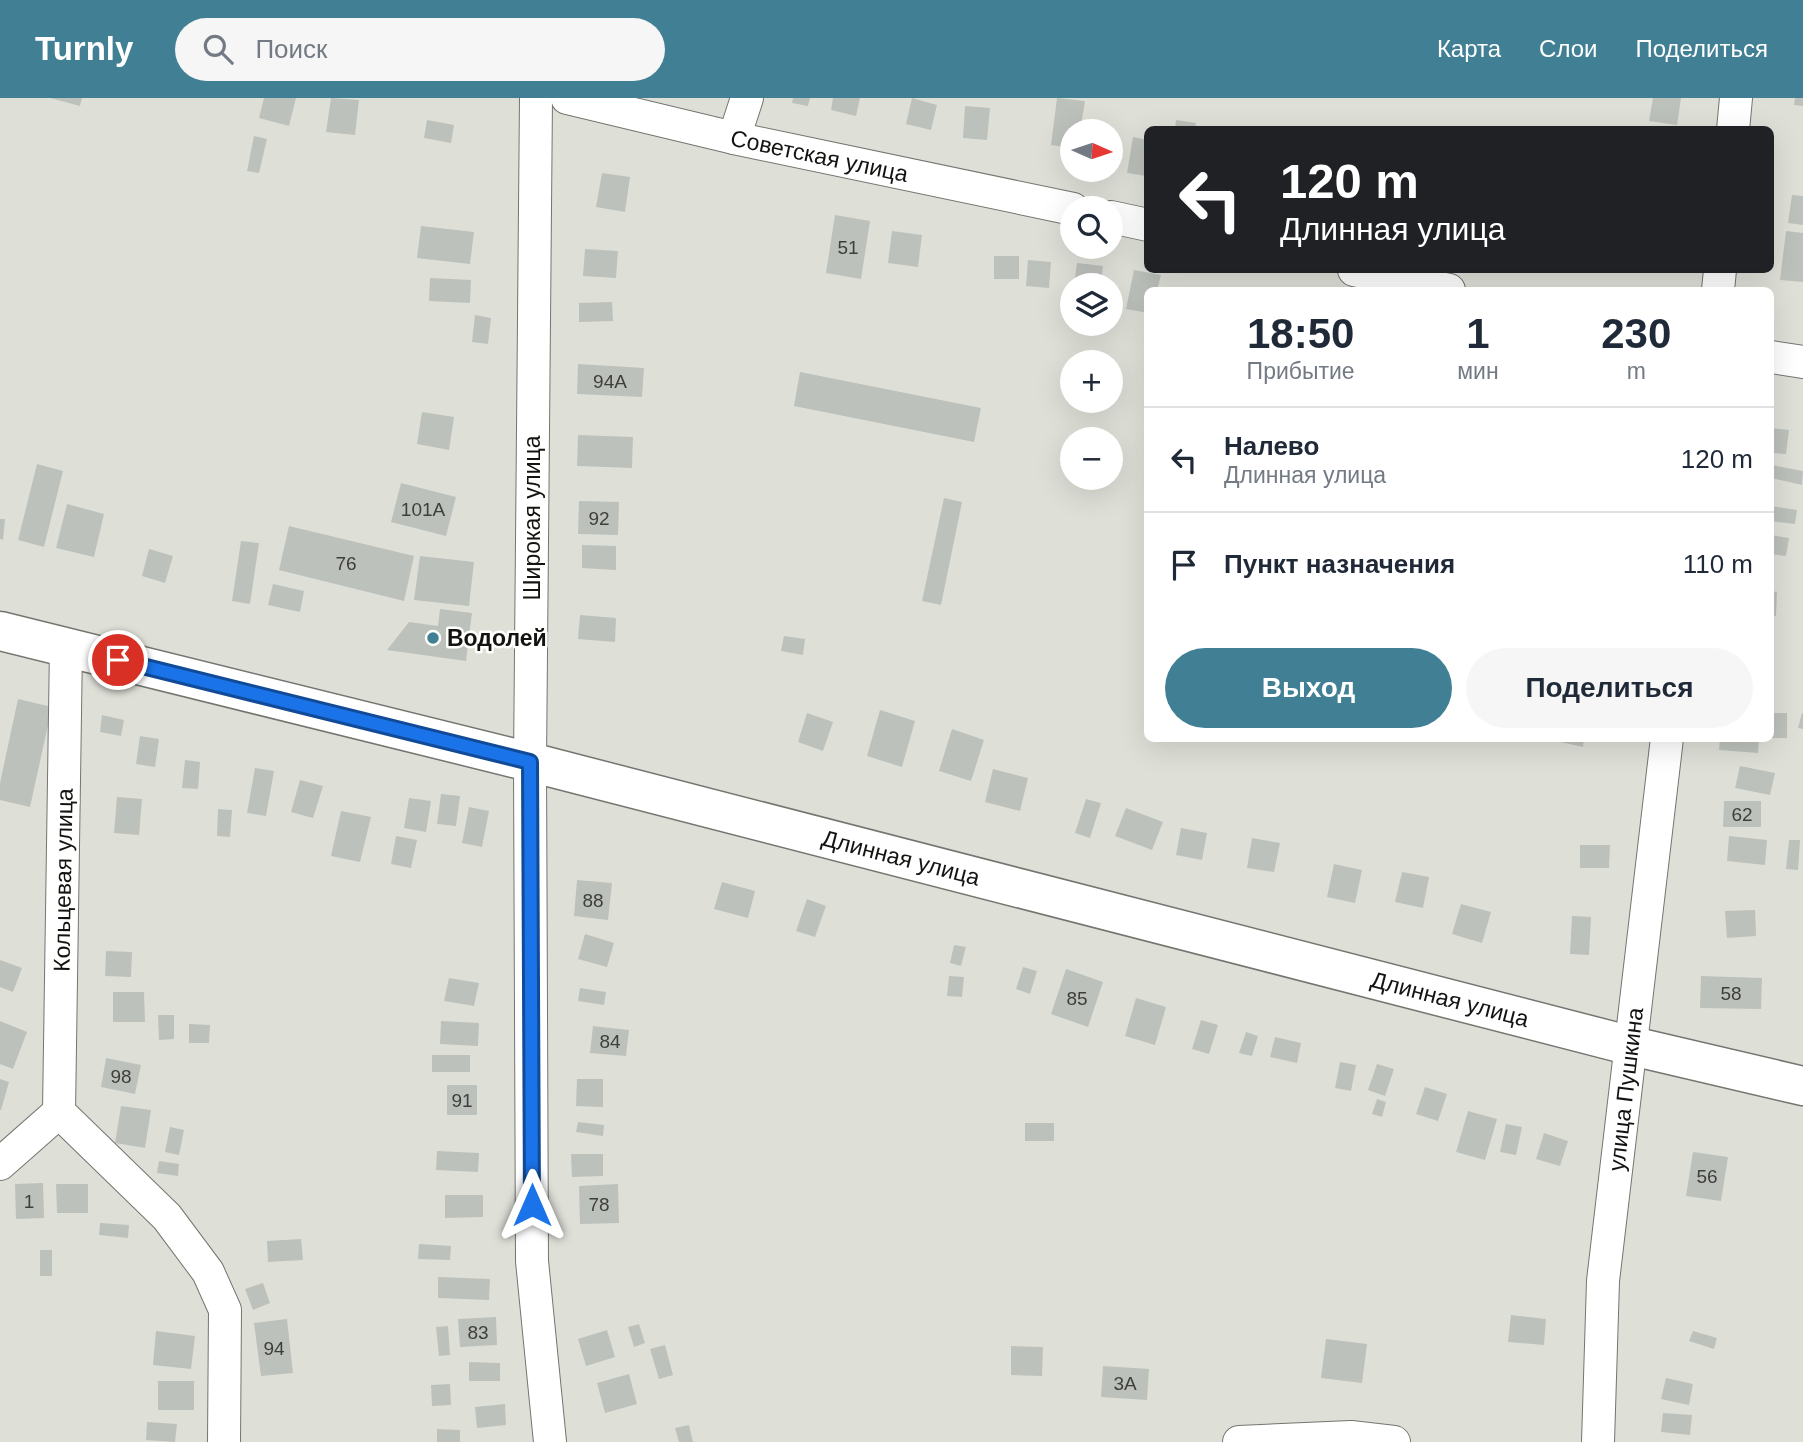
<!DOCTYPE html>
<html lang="ru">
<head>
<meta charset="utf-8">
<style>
  :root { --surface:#fff; --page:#f6f6f7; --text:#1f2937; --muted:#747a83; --line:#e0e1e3; --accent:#407f94 }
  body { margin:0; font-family:Helvetica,sans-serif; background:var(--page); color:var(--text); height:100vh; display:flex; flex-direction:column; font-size:26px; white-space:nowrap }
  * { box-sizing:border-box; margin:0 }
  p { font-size:23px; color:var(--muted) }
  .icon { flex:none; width:38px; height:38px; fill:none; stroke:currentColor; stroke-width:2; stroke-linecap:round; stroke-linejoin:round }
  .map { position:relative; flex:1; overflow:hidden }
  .panel { position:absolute; left:1144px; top:189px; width:630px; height:455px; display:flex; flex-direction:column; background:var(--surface); border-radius:10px; box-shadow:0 7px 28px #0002 }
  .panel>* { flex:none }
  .guide { position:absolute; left:1144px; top:28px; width:630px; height:147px; border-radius:10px; box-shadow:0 7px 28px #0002; background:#202124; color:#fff; overflow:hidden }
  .needle { width:46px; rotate:93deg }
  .fabs { position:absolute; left:1060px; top:21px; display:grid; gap:14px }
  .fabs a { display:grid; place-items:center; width:63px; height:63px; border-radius:50%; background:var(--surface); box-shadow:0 7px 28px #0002; font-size:35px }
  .pin { position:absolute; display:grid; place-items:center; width:60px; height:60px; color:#fff; margin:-30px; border:4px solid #fff; border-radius:50%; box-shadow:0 2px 7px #0007 }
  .me { position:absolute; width:77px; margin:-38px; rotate:0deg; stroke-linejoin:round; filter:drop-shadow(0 0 5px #0008) }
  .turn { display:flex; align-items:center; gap:24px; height:147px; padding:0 21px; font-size:32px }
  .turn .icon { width:91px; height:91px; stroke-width:2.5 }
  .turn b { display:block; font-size:49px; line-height:60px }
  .eta { display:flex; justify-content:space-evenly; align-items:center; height:119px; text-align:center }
  .eta b { font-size:42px; font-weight:800; line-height:49px }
  .action { display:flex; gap:14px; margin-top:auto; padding:14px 21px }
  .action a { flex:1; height:80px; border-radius:42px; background:var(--accent); color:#fff; font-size:28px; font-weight:800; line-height:80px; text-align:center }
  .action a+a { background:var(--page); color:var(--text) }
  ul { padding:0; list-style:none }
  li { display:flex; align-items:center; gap:21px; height:105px; padding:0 21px; border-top:2px solid var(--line) }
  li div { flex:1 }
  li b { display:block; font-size:26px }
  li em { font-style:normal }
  header { display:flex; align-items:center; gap:42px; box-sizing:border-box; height:98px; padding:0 35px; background:var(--accent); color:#fff }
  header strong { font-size:33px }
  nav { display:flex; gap:38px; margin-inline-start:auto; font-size:24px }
  .search { width:490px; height:63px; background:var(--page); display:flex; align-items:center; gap:18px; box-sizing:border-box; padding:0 24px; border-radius:38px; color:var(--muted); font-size:26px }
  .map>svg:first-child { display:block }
  .building { fill:#bdc1bb }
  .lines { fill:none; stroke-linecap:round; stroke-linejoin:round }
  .minor-casing { stroke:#74756f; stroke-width:34 }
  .major-casing { stroke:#74756f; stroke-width:41 }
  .minor { stroke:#fff; stroke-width:32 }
  .major { stroke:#fff; stroke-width:38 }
  .route-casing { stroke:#114b97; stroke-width:18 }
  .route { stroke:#1a73e8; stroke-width:12 }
  .poi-dot { fill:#407f94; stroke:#fffffe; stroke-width:2.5 }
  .labels { text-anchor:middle; stroke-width:5; stroke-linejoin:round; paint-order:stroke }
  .number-label { font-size:19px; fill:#3e3f3c }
  .street-label { font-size:23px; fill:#131411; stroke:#fffffe }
  .poi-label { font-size:23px; font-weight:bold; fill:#131411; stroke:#fffffe; text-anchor:start }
</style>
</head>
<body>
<header>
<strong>Turnly</strong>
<div class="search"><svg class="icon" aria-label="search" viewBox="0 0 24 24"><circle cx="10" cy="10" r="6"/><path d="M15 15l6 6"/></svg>Поиск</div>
<nav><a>Карта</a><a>Слои</a><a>Поделиться</a></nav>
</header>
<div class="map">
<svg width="1803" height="1344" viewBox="0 0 1803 1344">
  <rect width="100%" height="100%" fill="#dee0d8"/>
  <path class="building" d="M50,0H82L80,8Z
    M264,0H296L289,28L259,20Z
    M331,0L359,2L355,37L326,34Z
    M793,0H810L808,8L792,5Z
    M833,0H860L856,18L831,12Z
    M912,0L937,7L931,32L906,26Z
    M1057,0L1085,3L1080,33H1073V50L1051,47Z
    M1653,0H1681L1677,27L1649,23Z
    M1795,0H1803V8L1794,7Z
    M965,8L990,10L987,42L963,40Z
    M427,22L454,27L451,45L424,40Z
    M1176,22L1196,25L1195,32H1175Z
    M254,38L267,41L259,75L247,73Z
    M1133,39L1148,42L1146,78L1127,75Z
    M602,75L630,79L625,114L596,109Z
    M1792,97L1803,98V127L1788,125Z
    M835,117L870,123L861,181L826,175Z
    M421,128L474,134L470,166L417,160Z
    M892,133L922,137L918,169L888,165Z
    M1786,133L1803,135V184L1780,182Z
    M585,151L618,153L616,180L583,178Z
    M994,158H1019V181H994Z
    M1028,162L1051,164L1049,190L1026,188Z
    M1077,165L1103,168L1101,187H1074Z
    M1134,172L1161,177L1157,192H1148V215L1126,211Z
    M430,180L471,182L470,205L429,203Z
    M612,204L613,223L579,224V205Z
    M475,217L491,220L488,246L472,244Z
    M578,266L644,270L642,299L577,296Z
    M800,274L981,310L974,344L794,308Z
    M422,314L454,319L449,352L417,346Z
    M1771,330L1789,332L1786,356L1771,355Z
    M578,337L633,339L632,370L577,368Z
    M37,366L63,373L44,449L18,442Z
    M1772,367L1803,373L1802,387L1771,380Z
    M401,385L456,399L446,438L391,424Z
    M944,400L962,404L941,507L922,503Z
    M579,403L619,404L618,437L578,436Z
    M67,406L104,416L94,459L56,450Z
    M1771,408L1797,412L1795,426L1771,423Z
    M0,421H5L3,442L0,441Z
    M289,428L414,458L404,503L279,472Z
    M1771,437L1789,440L1786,458L1771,456Z
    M241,443L259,445L250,506L232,503Z
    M582,447L616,448V472L582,470Z
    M149,451L173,458L165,485L142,478Z
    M420,458L474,464L469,508L414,502Z
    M273,486L304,493L300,514L268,507Z
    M1771,493L1777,494L1776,518H1771Z
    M440,511L472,515L466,563L387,552L409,524L438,528Z
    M580,517L616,520L615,544L578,541Z
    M784,538L805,541L803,557L781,553Z
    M18,601L52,609L30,709L0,702V685Z
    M880,612L915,623L902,669L867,658Z
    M807,615L833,624L823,653L798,644Z
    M1771,615H1787V640H1771Z
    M1802,615H1803V631L1798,630Z
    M102,617L124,622L121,638L100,634Z
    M952,631L984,642L971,683L939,673Z
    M140,638L159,641L155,669L136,666Z
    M1543,640H1584L1583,649Z
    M1720,640H1759L1758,655L1719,652Z
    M185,662L200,664L198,691L182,690Z
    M1740,668L1775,675L1770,697L1735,690Z
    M255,670L274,673L266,718L247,715Z
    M993,671L1028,680L1020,713L985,704Z
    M300,682L323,688L313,720L291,714Z
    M441,696L460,698L456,728L437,726Z
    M117,699L142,701L139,737L114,735Z
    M409,700L431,703L426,734L404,730Z
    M1086,701L1101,705L1090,740L1075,735Z
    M1724,703H1761V729H1723Z
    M469,709L489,713L482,749L462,745Z
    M1126,710L1163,724L1152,752L1115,738Z
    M218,711L232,712L230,739L217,738Z
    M341,713L371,719L360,764L331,758Z
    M1181,730L1207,735L1202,762L1176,757Z
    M396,738L417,742L411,770L391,766Z
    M1729,738L1767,742L1765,767L1727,763Z
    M1252,740L1280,745L1274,774L1247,770Z
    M1789,742H1800L1798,772L1786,771Z
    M1580,747H1610L1609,770H1580Z
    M1334,766L1362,772L1355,805L1327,799Z
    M1402,774L1429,779L1423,810L1395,804Z
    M577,782L612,785L608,822L574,818Z
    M722,784L755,793L748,820L714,811Z
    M807,801L826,808L815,839L796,833Z
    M1461,806L1491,814L1482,845L1452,836Z
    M1755,812L1756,838L1727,840L1725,813Z
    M1572,818L1591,819L1589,857L1570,856Z
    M585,836L614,845L607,869L578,861Z
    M954,847L966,849L961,868L950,865Z
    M106,853L132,854L131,879L105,878Z
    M0,862L22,870L13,894L0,889Z
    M1023,869L1037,873L1030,896L1016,891Z
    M1066,871L1103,884L1088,929L1051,916Z
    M949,878L964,879L962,899L947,898Z
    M1701,878L1762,880L1761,911L1700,910Z
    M449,880L479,885L474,908L444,903Z
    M580,890L606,894L604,907L578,903Z
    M113,894H144L145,924H113Z
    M1136,900L1166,909L1155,947L1125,938Z
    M158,917H174V941L159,942Z
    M1201,922L1218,927L1209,956L1192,951Z
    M0,923L27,934L13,971L0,966Z
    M441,923L479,925L478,948L440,946Z
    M189,926L210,927L209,945H189Z
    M593,928L629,932L626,958L590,955Z
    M1246,934L1258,938L1252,958L1239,955Z
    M1275,939L1301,945L1297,965L1270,959Z
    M432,957H470V974H432Z
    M106,960L141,967L135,996L101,989Z
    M1340,964L1356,967L1351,993L1335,990Z
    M1377,966L1394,971L1385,998L1368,992Z
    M0,981L9,984L1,1012H0Z
    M577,981H603V1009L576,1008Z
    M447,987H477V1017H447Z
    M1425,989L1447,996L1438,1023L1416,1016Z
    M1377,1001L1386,1004L1382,1019L1372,1016Z
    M121,1008L151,1012L145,1050L115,1045Z
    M1468,1013L1497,1021L1485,1062L1456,1054Z
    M578,1024L604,1027L603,1038L576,1034Z
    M1025,1025H1054V1043H1025Z
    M1506,1026L1522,1029L1516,1057L1500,1054Z
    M170,1029L184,1032L179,1057L165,1054Z
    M1544,1035L1568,1043L1560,1068L1536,1061Z
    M437,1053L479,1055L478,1074L436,1072Z
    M1693,1054L1728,1059L1721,1103L1686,1098Z
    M571,1056H603V1078L572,1079Z
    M159,1063L179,1066L178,1078L157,1075Z
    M43,1085L44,1120L16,1121L15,1086Z
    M56,1086H88V1115H57Z
    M618,1086L619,1125L580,1126L579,1088Z
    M445,1097H483V1119L445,1120Z
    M100,1125L129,1127L128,1140L99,1137Z
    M301,1141L303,1162L268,1164L267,1143Z
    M419,1146L451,1148L450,1162L418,1161Z
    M40,1152H52V1178H40Z
    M438,1179L490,1181L489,1202L438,1200Z
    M263,1185L270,1205L253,1212L245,1191Z
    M1511,1217L1546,1221L1544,1247L1508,1244Z
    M496,1219L497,1247L460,1249L458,1221Z
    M287,1221L293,1275L261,1278L254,1225Z
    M639,1226L645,1245L634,1249L628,1229Z
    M448,1228L450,1257L439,1258L436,1229Z
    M607,1232L615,1259L586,1268L578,1241Z
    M156,1233L195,1238L191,1271L153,1267Z
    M1693,1233L1717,1240L1714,1251L1689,1243Z
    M1326,1241L1367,1246L1362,1285L1321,1280Z
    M665,1247L673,1277L659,1281L650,1251Z
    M1011,1248L1043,1249L1042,1278L1011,1277Z
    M469,1264L500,1265V1283H469Z
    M1103,1268L1149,1271L1147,1302L1101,1299Z
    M629,1276L637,1306L605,1315L597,1285Z
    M1666,1280L1693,1286L1689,1307L1661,1301Z
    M158,1283H194V1312H158Z
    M450,1286L451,1307L432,1308L431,1287Z
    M505,1306L506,1327L477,1330L475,1309Z
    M1663,1315L1692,1317L1690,1337L1661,1334Z
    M147,1324L177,1326L175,1344L146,1342Z
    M689,1327L693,1344H679L675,1330Z
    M437,1331L460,1332V1344H437Z"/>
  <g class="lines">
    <g class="minor-casing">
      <g id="minor">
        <path d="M536,0L530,664L532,1163L550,1344"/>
        <path id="s1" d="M567,0L734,40L1073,111"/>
        <path d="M1733,32L1736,0"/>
        <path d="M734,40L747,0"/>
        <path d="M1111,119L1148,127"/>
        <path d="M1354,172L1449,192"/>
        <path d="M1718,192L1720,172"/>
        <path d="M1771,259L1803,264"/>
        <path d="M66,549L59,1014L167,1119L208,1174L225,1212L224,1344"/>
        <path d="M0,1066L59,1014"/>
        <path d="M1239,1344L1351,1339L1394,1344"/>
        <path id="s2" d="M1598,1344L1603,1183L1667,640"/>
      </g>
    </g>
    <g class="major-casing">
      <g id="major">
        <path id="s3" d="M0,533L530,664L1632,948L1803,988"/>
      </g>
    </g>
    <use href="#minor" class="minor"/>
    <use href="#major" class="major"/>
  </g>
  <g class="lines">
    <g class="route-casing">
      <path id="route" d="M118,562L530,664L532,1107"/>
    </g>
    <use href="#route" class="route"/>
  </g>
  <circle class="poi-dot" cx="433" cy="540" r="7"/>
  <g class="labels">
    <g class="number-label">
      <text x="848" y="156">51</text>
      <text x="610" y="290">94А</text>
      <text x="423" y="418">101А</text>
      <text x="599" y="427">92</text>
      <text x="346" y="472">76</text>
      <text x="1742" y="723">62</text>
      <text x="593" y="809">88</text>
      <text x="1731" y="902">58</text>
      <text x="1077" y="907">85</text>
      <text x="610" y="950">84</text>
      <text x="121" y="985">98</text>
      <text x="462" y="1009">91</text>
      <text x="1707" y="1085">56</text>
      <text x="29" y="1110">1</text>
      <text x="599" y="1113">78</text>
      <text x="478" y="1241">83</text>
      <text x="274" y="1257">94</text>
      <text x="1125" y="1292">3А</text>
    </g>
    <g class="street-label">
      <text dy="8" stroke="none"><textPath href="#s1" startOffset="259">Советская улица</textPath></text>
      <text transform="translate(532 420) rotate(-90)" y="8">Широкая улица</text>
      <text dy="8" stroke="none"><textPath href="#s3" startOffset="929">Длинная улица</textPath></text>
      <text transform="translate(63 782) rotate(-89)" y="8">Кольцевая улица</text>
      <text dy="8" stroke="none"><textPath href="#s3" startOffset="1496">Длинная улица</textPath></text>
      <text dy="8" stroke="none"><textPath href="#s2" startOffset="354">улица Пушкина</textPath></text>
    </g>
    <g class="poi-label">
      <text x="447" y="548">Водолей</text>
    </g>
  </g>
</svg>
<div class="fabs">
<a><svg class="needle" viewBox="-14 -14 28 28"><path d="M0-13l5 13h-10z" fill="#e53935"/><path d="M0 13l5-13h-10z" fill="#747a83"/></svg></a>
<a><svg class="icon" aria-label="search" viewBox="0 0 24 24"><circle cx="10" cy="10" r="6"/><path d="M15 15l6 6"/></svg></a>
<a><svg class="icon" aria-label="layers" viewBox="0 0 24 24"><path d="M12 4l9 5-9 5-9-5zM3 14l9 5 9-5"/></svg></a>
<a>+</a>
<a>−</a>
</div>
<div class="pin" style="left:118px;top:562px;background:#d93025"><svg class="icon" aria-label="arrive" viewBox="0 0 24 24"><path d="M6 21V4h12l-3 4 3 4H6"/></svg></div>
<svg class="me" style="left:532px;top:1107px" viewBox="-20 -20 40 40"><path d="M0-17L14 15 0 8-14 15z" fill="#1a73e8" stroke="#fff" stroke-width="4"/></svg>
<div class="guide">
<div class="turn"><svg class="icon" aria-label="left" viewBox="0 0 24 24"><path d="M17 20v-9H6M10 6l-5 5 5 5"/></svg><div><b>120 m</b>Длинная улица</div></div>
</div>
<section class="panel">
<div class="eta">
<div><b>18:50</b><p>Прибытие</p></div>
<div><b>1</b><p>мин</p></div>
<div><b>230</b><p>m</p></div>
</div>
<ul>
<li><svg class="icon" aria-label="left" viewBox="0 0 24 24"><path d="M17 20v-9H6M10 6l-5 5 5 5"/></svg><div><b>Налево</b><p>Длинная улица</p></div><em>120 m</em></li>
<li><svg class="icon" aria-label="arrive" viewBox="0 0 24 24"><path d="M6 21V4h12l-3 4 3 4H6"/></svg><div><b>Пункт назначения</b></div><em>110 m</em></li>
</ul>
<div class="action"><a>Выход</a><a>Поделиться</a></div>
</section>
</div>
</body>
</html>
